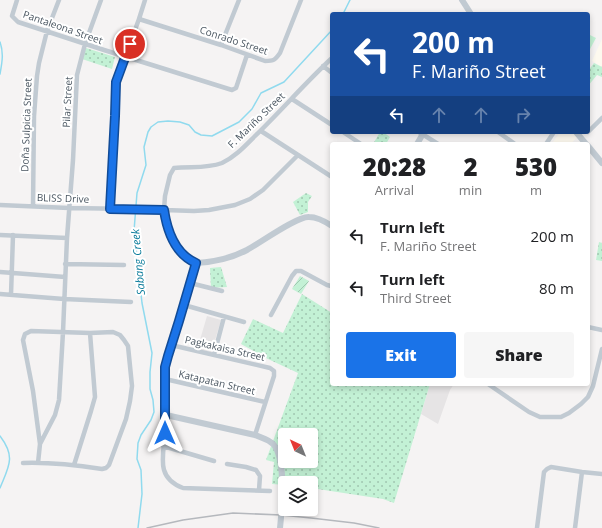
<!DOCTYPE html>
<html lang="en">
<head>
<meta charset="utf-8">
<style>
  :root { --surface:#fff; --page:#f6f6f6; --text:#202124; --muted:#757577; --accent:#1a73e8 }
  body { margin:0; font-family:"Open Sans",sans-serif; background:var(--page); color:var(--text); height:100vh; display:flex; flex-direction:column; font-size:15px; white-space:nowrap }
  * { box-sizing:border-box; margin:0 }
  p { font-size:13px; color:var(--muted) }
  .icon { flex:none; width:22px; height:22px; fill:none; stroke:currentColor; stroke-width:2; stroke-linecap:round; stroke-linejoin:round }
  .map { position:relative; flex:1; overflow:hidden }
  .panel { position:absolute; left:330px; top:142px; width:260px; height:244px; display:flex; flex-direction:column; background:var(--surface); border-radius:4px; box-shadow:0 2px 6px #0003 }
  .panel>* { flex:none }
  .top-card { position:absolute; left:330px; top:12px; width:260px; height:122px; border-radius:4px; box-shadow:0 2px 6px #0003; background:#1a4fa0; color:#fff; overflow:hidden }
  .needle { width:26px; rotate:317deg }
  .buttons { position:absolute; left:278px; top:428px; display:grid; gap:8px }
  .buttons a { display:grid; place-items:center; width:40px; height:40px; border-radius:4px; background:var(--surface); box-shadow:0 2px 6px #0003; font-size:20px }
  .pin { position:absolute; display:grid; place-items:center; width:34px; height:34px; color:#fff; margin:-17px; border:2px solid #fff; border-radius:50%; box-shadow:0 1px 4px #0007 }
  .me { position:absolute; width:44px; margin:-22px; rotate:0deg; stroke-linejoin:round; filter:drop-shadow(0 0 3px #0008) }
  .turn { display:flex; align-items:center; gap:14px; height:84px; padding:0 16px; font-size:18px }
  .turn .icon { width:52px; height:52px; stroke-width:2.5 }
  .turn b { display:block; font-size:28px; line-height:34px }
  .lanes { display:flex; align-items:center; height:38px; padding:0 16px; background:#0003; justify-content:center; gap:20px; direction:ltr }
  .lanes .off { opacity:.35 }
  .eta { display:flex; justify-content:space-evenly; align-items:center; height:68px; text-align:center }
  .eta b { font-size:24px; font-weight:800; line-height:28px }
  .primary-button { display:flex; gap:8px; margin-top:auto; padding:8px 16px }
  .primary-button a { flex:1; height:46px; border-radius:4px; background:var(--accent); color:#fff; font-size:16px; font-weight:800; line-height:46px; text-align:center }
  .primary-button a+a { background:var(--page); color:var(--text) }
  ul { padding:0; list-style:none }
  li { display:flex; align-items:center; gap:12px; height:52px; padding:0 16px }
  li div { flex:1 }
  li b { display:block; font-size:15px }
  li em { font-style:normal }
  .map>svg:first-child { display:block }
  .commercial { fill:#fdf9ef }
  .education { fill:#e6e4e5 }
  .grass { fill:url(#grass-dots); fill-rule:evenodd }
  .park { fill:#c3f1d5 }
  .garden { fill:url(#garden-furrows) }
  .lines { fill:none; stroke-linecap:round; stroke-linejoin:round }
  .stream { stroke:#90daee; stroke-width:1.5 }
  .minor { stroke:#c1cad2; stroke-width:4.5 }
  .tertiary { stroke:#c1cad2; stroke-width:6 }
  .rail { stroke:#b5b8bd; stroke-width:1.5 }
  .route-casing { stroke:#114b97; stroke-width:10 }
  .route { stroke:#1a73e8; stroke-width:7 }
  .labels { text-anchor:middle; stroke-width:4; stroke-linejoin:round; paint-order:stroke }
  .street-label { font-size:10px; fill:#4a5661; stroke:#fff }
  .water-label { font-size:11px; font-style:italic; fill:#0c7c9b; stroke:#fff }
</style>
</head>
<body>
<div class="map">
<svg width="602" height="528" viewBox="0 0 602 528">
  <defs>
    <pattern id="grass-dots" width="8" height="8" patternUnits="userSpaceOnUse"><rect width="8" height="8" fill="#c3f1d5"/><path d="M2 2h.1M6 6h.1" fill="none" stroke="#a0c6b0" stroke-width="1.8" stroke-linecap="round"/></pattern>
    <pattern id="garden-furrows" width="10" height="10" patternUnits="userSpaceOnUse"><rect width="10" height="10" fill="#c3f1d5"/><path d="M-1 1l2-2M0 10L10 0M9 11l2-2" fill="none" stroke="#a0c6b0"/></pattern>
  </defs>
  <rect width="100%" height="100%" fill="#f5f3f3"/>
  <path class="commercial" d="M602,39V67L592,61Z
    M560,132H572L577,137L571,144H557L553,142Z"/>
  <path class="education" d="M207,316L221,320L211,354L197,350Z
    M430,384H454L450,390L438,424L421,414Z"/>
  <path class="grass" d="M86,48L115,57L112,69L82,59Z
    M594,63L602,67V77L597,75L588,86V71Z
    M380,132H383L390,137L386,144H373Z
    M306,193L312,196L308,202V212L300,215L293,202Z
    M599,242L602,243V261L596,260Z
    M221,267L227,287L211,288L210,268Z
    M302,294L332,313V384H430L394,503L383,499L311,488V483H285V485L272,484L274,462L266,460L298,373L268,359L241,344L253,319L283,333ZM285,435H311V461H285Z"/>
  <path class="park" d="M588,34L596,38L589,51L588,50Z"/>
  <path class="garden" d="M300,276L309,281L301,294L292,289Z"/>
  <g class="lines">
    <path class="stream" d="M343,14L350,0
      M0,42C4,53 2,63 0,74
      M0,436C16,457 9,466 0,488
      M138,528L142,494L141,470L137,459L138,443L141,435L151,420L154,412L153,400L150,389V372L152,353L142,303L134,231L137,193L146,165L144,147L148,132L151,127L158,122L168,121L180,122L189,125L195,132L201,135L212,136L239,122L252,109L261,93L284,82L332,30"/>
    <path class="minor" d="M17,0L12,16L18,22L104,50L232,90L236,88L247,55
      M139,19L221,45L265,61C274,61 275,60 280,53L301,0
      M221,45L239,0
      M323,66L332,73
      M292,99L332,125
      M261,131L332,177
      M343,132L361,144
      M419,132L438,144
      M498,132L515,144
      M588,132L602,118
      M546,144L554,132
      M0,205L69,208L135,209L194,211L209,210L235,205L250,199L263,190L298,155
      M33,206L34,116L37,76L39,63L47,31L59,0
      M109,209L115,116L116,82L139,19L145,0
      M0,235L67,238
      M196,263L192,261L182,253L175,245L166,222L164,210L165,196L170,175L174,168C190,166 206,169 222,163C235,157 245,146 255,136C281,111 305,83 332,58
      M65,264L124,265
      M0,272L65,277
      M190,283L222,291
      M0,294L64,299L131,302
      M11,295L13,235
      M184,305L244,322
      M271,315L292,276L296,271H301L327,285L331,286L332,285
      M588,327L602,330
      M171,345L270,368L274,371V376L255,435
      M214,355L224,317
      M165,379L265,402
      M488,384L529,412L540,417H561L569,413L581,404L588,397L593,386L602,349
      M166,415C165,421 166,428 165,434C163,457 156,478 183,488L270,491
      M163,446L214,461
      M23,463C50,462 76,465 102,469L106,468L109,465L126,419L130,401L132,386L128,346L124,340L120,335L113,332L90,333L31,331L25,334L23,340L33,391L40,444
      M38,463L40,444L55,415L59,400L63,332L67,238L73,160L77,75L85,44L101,0
      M227,464L246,467L256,470L260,476L259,490
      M74,465L91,411L95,397L90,333
      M537,528L544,472L547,469L551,467L582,472L602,474
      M575,528L582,472"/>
    <path class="tertiary" d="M462,0L471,14
      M576,132L586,144
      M417,144L424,132
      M588,146L602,163
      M280,528C282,509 286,460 274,445C269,439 262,438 255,435L166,415L165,367L168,356L184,305L196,263C215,262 230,259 247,250C260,243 297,216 309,217C317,217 326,222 332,226"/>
    <path class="rail" d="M147,528L183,520L233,513L281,515L311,518L354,523L379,528"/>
  </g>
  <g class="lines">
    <g class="route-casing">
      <path id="route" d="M130,44L116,82L115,116L110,209L164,210C167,230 175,254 196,263L179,321L168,356L165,367V433"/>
    </g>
    <use href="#route" class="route"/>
  </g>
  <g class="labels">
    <g class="street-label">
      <text transform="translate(63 27) rotate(19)" y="4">Pantaleona Street</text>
      <text transform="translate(234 40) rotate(18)" y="4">Conrado Street</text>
      <text transform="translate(67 102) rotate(-87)" y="4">Pilar Street</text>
      <text transform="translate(256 120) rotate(-44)" y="4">F. Mariño Street</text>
      <text transform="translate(26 125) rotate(-88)" y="4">Doña Sulpicia Street</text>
      <text transform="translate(63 198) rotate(2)" y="4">BLISS Drive</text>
      <text transform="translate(225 348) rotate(13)" y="4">Pagkakaisa Street</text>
      <text transform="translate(217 382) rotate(13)" y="4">Katapatan Street</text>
    </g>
    <g class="water-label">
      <text transform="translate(138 262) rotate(-95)" y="4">Sabang Creek</text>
    </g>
  </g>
</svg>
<div class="buttons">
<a><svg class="needle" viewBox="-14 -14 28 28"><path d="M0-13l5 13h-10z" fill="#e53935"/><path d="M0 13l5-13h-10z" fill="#757577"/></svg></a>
<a><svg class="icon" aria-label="layers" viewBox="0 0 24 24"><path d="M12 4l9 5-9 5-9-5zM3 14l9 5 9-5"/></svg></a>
</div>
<div class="pin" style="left:130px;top:44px;background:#d93025"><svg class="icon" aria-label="arrive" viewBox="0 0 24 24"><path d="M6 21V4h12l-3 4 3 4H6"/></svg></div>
<svg class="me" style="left:165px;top:433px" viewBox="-20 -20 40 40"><path d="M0-17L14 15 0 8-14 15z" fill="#1a73e8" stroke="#fff" stroke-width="4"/></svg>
<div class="top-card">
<div class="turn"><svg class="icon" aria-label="left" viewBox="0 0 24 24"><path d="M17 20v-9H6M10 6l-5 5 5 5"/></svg><div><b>200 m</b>F. Mariño Street</div></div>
<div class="lanes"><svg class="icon" aria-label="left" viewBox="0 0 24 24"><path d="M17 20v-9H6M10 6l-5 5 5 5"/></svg><svg class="icon off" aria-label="ahead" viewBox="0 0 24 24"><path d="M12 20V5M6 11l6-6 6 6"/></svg><svg class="icon off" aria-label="ahead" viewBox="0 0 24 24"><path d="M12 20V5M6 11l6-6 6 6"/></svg><svg class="icon off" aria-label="right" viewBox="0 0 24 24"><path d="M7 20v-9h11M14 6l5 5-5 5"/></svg></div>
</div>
<section class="panel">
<div class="eta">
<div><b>20:28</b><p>Arrival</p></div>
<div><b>2</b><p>min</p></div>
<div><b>530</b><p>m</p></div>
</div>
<ul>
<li><svg class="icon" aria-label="left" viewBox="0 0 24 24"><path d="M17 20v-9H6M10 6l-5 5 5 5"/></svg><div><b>Turn left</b><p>F. Mariño Street</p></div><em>200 m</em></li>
<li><svg class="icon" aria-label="left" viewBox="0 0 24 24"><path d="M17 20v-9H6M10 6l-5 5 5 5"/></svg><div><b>Turn left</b><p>Third Street</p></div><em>80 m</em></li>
</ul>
<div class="primary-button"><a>Exit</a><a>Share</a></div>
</section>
</div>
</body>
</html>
